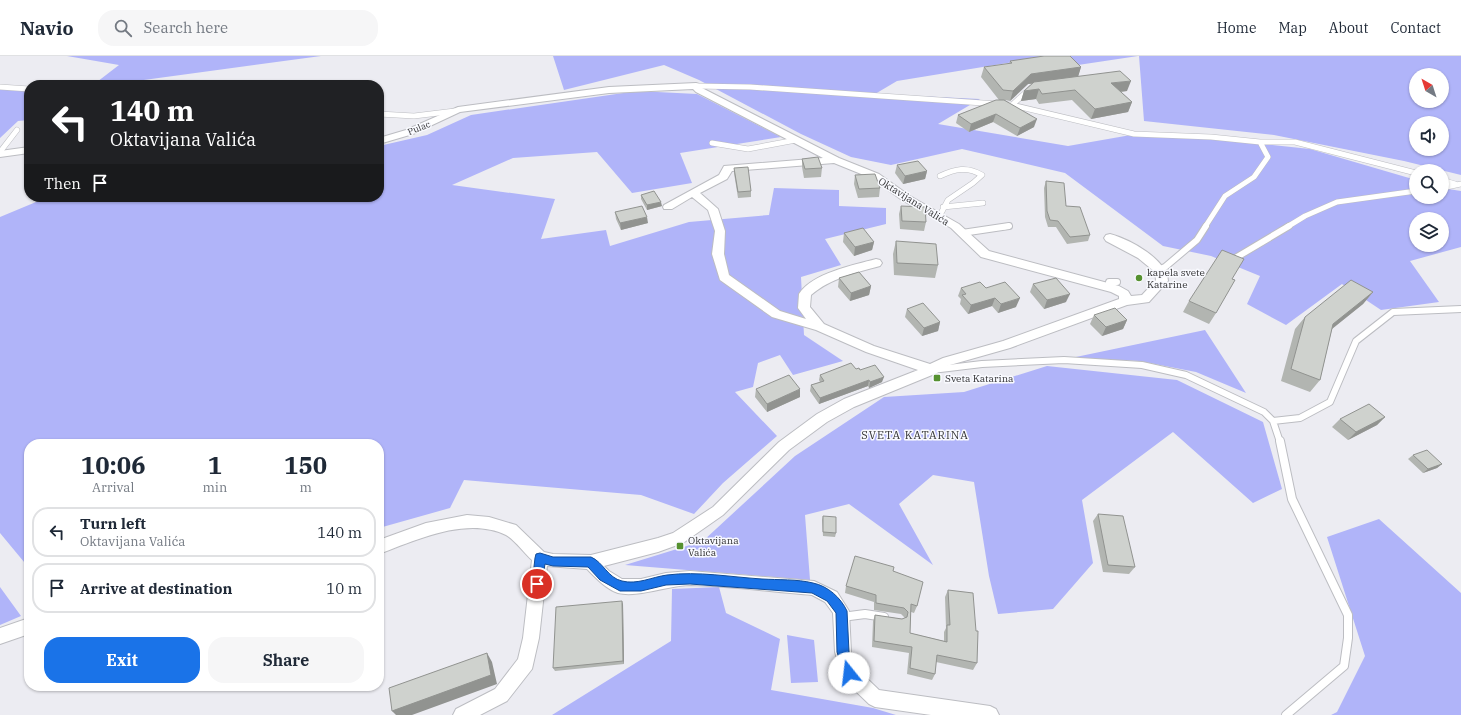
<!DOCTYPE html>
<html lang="en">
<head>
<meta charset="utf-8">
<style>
  :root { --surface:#fff; --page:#f6f6f7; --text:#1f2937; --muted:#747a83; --line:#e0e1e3; --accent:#1a73e8 }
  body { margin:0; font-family:"IBM Plex Serif",serif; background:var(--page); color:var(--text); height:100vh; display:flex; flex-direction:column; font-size:15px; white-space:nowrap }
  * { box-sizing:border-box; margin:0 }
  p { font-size:13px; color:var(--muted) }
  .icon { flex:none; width:22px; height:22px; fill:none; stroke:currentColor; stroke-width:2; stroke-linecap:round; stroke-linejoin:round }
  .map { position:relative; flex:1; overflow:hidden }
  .details { position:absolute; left:24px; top:383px; width:360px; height:252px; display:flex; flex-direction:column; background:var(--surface); border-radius:16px; box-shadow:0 1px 3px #0004 }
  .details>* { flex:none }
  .banner { position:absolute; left:24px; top:24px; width:360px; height:122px; border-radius:16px; box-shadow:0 1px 3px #0004; background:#202124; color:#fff; overflow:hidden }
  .needle { width:26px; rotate:321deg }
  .buttons { position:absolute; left:1409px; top:12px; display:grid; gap:8px }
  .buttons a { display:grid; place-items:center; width:40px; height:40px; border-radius:50%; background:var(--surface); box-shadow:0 1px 3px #0004; font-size:20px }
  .pin { position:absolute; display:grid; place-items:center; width:34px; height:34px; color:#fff; margin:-17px; border:2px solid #fff; border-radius:50%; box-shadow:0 1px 4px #0007 }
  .me { position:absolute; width:44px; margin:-22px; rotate:344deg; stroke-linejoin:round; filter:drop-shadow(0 0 3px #0008) }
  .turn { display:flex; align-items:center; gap:14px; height:84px; padding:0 20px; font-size:18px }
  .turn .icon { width:52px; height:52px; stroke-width:2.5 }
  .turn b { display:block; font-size:28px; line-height:34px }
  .then { display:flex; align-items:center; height:38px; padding:0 20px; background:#0003; gap:8px; font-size:15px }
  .eta { display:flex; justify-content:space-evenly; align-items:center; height:68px; text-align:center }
  .eta b { font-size:24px; font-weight:800; line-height:28px }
  .primary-button { display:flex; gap:8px; margin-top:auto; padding:8px 20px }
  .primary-button a { flex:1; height:46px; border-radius:16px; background:var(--accent); color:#fff; font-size:16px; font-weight:800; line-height:46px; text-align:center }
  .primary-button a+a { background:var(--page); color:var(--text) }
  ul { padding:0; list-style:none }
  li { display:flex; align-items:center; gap:12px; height:50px; margin:0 8px 6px; padding:0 12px; border:2px solid var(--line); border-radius:16px }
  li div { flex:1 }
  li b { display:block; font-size:15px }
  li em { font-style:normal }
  header { display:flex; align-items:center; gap:24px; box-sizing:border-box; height:56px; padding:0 20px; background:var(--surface); border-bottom:1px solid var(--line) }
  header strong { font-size:19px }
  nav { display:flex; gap:22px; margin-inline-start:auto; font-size:14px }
  .search { width:280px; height:36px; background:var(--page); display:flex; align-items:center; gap:10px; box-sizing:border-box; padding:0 14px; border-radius:16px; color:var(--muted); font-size:15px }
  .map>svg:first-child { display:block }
  .green { fill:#b0b4f9; fill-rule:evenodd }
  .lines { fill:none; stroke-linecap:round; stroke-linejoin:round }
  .lane-far2-casing { stroke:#bcbdc2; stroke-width:6 }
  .lane-far1-casing { stroke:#bcbdc2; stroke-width:8 }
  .lane-casing { stroke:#bcbdc2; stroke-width:10 }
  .street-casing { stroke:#bcbdc2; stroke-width:2 }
  .lane-far2 { stroke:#fff; stroke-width:5 }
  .lane-far1 { stroke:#fff; stroke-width:6 }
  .lane { stroke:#fff; stroke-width:8 }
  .street { fill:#fff; fill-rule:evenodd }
  .wall { fill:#b2b5b1 }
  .shaded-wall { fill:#919390 }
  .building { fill:#cfd2ce; stroke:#919390 }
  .route { fill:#1a73e8; stroke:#114b97 }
  .poi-dot { fill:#569130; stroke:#f9faff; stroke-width:1.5 }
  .labels { text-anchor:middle; stroke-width:3; stroke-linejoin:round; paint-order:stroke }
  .far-street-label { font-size:9px; fill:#343436; stroke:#f9faff }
  .street-label { font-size:10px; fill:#343436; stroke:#f9faff }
  .poi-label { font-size:10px; fill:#343436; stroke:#f9faff; text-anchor:start }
  .neighbourhood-label { font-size:11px; letter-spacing:1px; fill:#343436; stroke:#f9faff }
</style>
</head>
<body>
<header>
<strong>Navio</strong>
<div class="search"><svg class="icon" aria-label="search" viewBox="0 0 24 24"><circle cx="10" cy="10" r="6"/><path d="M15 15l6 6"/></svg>Search here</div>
<nav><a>Home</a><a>Map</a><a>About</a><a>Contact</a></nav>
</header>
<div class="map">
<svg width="1461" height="659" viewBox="0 0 1461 659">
  <rect width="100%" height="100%" fill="#ececf2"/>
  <path class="green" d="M67,0H321L107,29H93L119,9Z
    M553,0H1050L897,25L875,38L980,43L938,68L1068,90L1148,76L1310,93L1416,124V141H1442V132L1461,135V191L1410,205L1439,246L1381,254L1342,228L1286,269L1247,248L1260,220L1211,200L1163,190L1065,117L962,93L891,109L851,101L801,78L699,24L664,9L564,34ZM1416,163H1442V189H1416Z
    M1063,0H1138L1078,9Z
    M1139,0H1461V119L1404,105L1274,79L1144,65ZM1416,19H1442V45H1416ZM1416,67H1442V93H1416Z
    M0,31L29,33V64L18,65L0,82Z
    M637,35L697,38L781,81L680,97L692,127L632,137L597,96L513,102L452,129L555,143L541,183L606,174L610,190L689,166L769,159L774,132L839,134V150L886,152V168L825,183L841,209L801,221L804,279L843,305L793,319L780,299L758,307L753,331L735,336L777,380L723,427L694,458L641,439L464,424L450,452L379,472V388H29V512L0,477V161L48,141H379V90L427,79L471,59Z
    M1205,274L1246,337L1196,316L1139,305L1071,302Z
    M1047,310L1177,324L1263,366L1282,433L1253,447L1173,376L1082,444L1093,507L1053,553L998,558L989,520L974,426L933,419L899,448L933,509L849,448L805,459L810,524L625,509L703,485L795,400L884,341L964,336Z
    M1379,463L1461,537V659H1331L1337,656L1365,600L1327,481Z
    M0,531L21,560L0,569Z
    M719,531L726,557L780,583L771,634L873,652L896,659H552L671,585L672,533Z
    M787,579L814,584L818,626L791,627Z"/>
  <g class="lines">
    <g class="lane-far2-casing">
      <path id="lane-far2" d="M696,30L750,31L1012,49L1134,78L1211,81L1260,86
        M0,31L29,33
        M1012,49L1031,32
        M379,58L414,60L455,55
        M712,87L748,93L796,84
        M0,96L17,74
        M1442,124L1455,128
        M1442,132L1461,128
        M943,151L983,147
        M939,161L948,144L973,127L982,119C967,110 955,113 940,120
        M1004,171L1009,170
        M1205,171L1225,140L1254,121L1268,101L1260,86H1295L1416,117
        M1287,171L1305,160L1337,146L1416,135"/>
    </g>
    <g class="lane-far1-casing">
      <path id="lane-far1" d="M962,177L1009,170
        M1237,201L1289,170
        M1160,213L1165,211L1197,184L1206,170
        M1108,231L1109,226H1117
        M932,314L982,308L1064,304L1142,309L1186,319L1264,356L1273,365L1280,386
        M1273,365L1300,362L1330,346L1356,285L1393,256L1461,253"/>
    </g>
    <g class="lane-casing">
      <path id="lane" d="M1280,385L1292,443L1348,559V582L1344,610L1286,659
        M842,561L865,558L884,561"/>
    </g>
    <g class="street-casing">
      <path id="street" d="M696,27L699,28L702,32L839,102L879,118L910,140L959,168L989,195L1119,230L1128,235L1131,240L1142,239L1156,224L1155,216L1138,202L1106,185L1104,182L1106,179L1110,178C1129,183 1167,203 1168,225L1149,246L1127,249L1010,292L950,309L943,311L937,317L854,351L827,366L789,394L723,459L683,487L658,496L604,510L609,515L622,523H641L666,517L690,515L814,525L837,536L849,555L851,596L856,612L879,634L990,650L996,653L999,659H931L875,651L869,648L843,623L835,596L833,557L825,546L812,539C772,536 731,530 691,529C669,529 638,542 618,537C606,533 596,522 587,513L547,510L539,582L532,613L507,645L480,659H453L456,653L495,633L518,603L523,582L532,504C525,498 514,483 506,479C467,460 416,484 379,498V484L426,467L467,459L489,461L516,469L544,496L553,498L591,499L658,482L673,477L713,451L779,386L817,358L844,343L918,314L866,296L816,274L772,261L720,224L712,198L715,175L708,154L692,141L672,153H664L663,151L664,149L719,119L724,110L823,102L696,36L693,33L609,37L460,56L413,78L379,88V82L406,74L458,51L609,31ZM834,107L871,122L902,144L951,172L981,201L1111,236L1119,240V243L1003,285L943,302L930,308L874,290L824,268L810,251L811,239C831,222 855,217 880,210L882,207L880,204L876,203C854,209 812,217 799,238L798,252L806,263L780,255L729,219L724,198L725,175L718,153L700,137L727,123L732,115Z
        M29,91V97L0,101V95Z
        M29,562V578L0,588V572Z"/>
    </g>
    <use href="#lane-far2" class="lane-far2"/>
    <use href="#lane-far1" class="lane-far1"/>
    <use href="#lane" class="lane"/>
    <use href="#street" class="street"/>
  </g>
  <path class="wall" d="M1010,5L1081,11L1078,20L1127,35L1121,36L1132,46L1128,56L1091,63L1072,44L1039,48L1036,43L1021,45L1024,35L1032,28H1028L1010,45L1005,44L1034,71L1017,80L993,66L969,76L956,67L958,59L999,44L981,21L984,11L1009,8Z
    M802,103L822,112L821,121L804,122L802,111Z
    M897,109L927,115L925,123L903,128L895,117Z
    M734,112L751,135V141L738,142L734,117Z
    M855,119L880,132L879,141L858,142L854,128Z
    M1046,125L1066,150L1090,179L1088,185L1067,188L1056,171H1048L1045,161L1044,132Z
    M641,139L662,150L647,154L641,143Z
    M901,150L926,166L924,175L900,173L899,158Z
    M615,156L648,167L621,174L616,163Z
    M844,177L874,186L872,194L854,200L843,186Z
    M896,185L938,209L935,222L894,219L893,198Z
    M839,222L871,230L869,239L850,245L838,231Z
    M1033,228L1066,246L1044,253L1030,236Z
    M961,232H986L1016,251L998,257L992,250L968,258L960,248L961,243L958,240Z
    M1373,236L1363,248L1332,273L1320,324L1310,336L1281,325L1295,273L1305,261Z
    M1189,245L1216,257L1209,268L1183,256Z
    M907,253L940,266L938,275L922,280L905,261Z
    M1094,259L1127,264L1123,273L1102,280L1090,268Z
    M856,313L860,314L882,326L869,332L868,330L819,348L810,335L811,329L820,326L819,324L820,319Z
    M756,333L800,341L767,356L755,341Z
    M1385,361L1377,369L1348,384L1332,371L1340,363Z
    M1413,399L1442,408L1437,412L1423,417L1408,403Z
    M1098,458L1135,511L1129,518L1103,516L1093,465Z
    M823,460L836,477L835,481L823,480L822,464Z
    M893,515L917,550L914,557L911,556L910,577L944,585V576L946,572L945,541L948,534L977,607L973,614L936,606L935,618L932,624L907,618L909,597L872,591L873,565L875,559L902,563L905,562L901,558L874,554V546L845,537L846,530Z
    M623,548L624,608L555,615L553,612Z"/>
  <path class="shaded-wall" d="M1081,11L1078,21L1028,28L1010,45L1013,35L1031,18Z
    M1131,25L1127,35L1107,37L1111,27Z
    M1039,33L1036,43L1021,45L1024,35Z
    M1132,46L1128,56L1091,63L1095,53Z
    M996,58L993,66L969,76L971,68Z
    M1037,63L1034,71L1017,80L1020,72Z
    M927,115L925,123L903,128L905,120Z
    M661,146L662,150L647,154V149Z
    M647,161L648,167L621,174L620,167Z
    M874,186L872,194L854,200L855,191Z
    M871,230L869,239L850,245L851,237Z
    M1373,236L1363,248L1323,280L1333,268Z
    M1070,238L1066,246L1044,253L1047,244Z
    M995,242L992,250L968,258L971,249Z
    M1020,242L1016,251L998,257L1001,248Z
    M1127,264L1123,273L1102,280L1106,271Z
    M940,266L938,275L922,280L924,272Z
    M884,321L882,326L869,332L870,326Z
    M869,324L868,330L819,348L820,342Z
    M800,333V341L767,356V348Z
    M1385,361L1377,369L1348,384L1356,376Z
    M1442,408L1437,412L1423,417L1428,413Z
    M622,545L623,548L624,608L623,605Z
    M487,597L492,606L497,628L412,659H396L392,655Z"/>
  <path class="building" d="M1044,0H1070L1081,11L1031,18L1013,35L1003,34L984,11L1012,7L1010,5Z
    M1120,15L1131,25L1111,27L1132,46L1095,53L1075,34L1042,38L1039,33L1024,35L1034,26Z
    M996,44H1004L1037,63L1020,72L996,58L971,68L958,59Z
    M818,101L822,112L805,113L802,103Z
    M918,105L927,115L905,120L897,109Z
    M748,111L751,135L738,136L734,112Z
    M875,118L880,132L859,133L855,119Z
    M1046,125L1064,127L1066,150L1080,151L1090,179L1070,181L1058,165L1050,164L1047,155Z
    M654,135L661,146L647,149L641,139Z
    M642,150L647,161L620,167L615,156Z
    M901,150L925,151L926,166L902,165Z
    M863,172L874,186L855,191L844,177Z
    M896,185L936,188L938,209L897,207Z
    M1222,194L1244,203L1232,223L1235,224L1216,257L1189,245Z
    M859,216L871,230L851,237L839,222Z
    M1056,222L1070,238L1047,244L1033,228Z
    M1351,224L1373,236L1333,268L1320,324L1291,313L1305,261Z
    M980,226L986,232L1005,226L1020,242L1001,248L995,242L971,249L962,239L966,238L961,232Z
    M923,247L940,266L924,272L907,253Z
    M1115,252L1127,264L1106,271L1094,259Z
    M851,307L856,313L859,312L860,314L875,309L884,321L870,326L869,324L820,342L811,329L824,325L820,319Z
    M789,319L800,333L767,348L756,333Z
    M1369,348L1385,361L1356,376L1340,363Z
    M1427,394L1442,408L1428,413L1413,399Z
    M1098,458L1123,460L1135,511L1108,509Z
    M823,460L836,461V477L823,476Z
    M855,500L894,511L893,515L923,526L917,550L911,548L910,577L947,586V569H950L948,534L973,537L976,575H978L977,607L937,599L935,618L910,612L912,591L874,585L875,559L902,563L907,561L908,556L904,552L876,547V539L846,530Z
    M622,545L623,605L553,612L556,551Z
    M487,597L491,619L392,655L389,632Z"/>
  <path class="route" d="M540,497L553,501H591C603,506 608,522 622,525C637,529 652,521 667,519C698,515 730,521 762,523C778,524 797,523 813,527C828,530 841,542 847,555L849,596L855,617L853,621L849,623L845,621L837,596L836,557L827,545L812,537L690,528L666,529L641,535H620L600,524L588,511L553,510L545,508L541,532L537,534L533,532L532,528L535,502L536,498Z"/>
  <g class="poi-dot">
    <circle cx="1139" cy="222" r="4"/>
    <rect x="933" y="318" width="8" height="8" rx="2"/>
    <rect x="676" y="486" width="8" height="8" rx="2"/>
  </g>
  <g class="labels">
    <g class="far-street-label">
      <text transform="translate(419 72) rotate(-22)" y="3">Pulac</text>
    </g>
    <g class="street-label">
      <text transform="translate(914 145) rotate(32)" y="4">Oktavijana Valića</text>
    </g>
    <g class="poi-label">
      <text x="1147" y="220">kapela svete<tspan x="1147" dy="12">Katarine</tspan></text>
      <text x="945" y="326">Sveta Katarina</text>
      <text x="688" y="488">Oktavijana<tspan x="688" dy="12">Valića</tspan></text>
    </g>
    <g class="neighbourhood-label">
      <text x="915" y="383">SVETA KATARINA</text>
    </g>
  </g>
</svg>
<div class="buttons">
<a><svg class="needle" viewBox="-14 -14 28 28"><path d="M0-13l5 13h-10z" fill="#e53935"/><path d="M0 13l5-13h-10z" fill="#747a83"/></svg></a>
<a><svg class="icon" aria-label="sound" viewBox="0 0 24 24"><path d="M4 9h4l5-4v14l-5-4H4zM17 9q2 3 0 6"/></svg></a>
<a><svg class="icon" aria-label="search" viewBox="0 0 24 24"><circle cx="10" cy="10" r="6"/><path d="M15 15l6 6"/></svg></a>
<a><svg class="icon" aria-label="layers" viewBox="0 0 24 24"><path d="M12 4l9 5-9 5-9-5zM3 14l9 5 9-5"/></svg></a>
</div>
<div class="pin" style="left:537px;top:528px;background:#d93025"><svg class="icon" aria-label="arrive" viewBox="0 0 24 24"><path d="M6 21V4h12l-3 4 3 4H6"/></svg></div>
<svg class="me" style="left:849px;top:617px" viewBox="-20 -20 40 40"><circle r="19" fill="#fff"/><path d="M0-13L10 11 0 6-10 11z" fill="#1a73e8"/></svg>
<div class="banner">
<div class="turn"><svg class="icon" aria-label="left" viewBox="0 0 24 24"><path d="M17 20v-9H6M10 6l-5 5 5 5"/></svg><div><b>140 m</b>Oktavijana Valića</div></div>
<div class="then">Then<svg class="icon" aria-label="arrive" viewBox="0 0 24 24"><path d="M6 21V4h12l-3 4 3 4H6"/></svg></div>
</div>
<section class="details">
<div class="eta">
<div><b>10:06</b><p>Arrival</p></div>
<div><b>1</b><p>min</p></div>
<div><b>150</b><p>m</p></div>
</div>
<ul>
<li><svg class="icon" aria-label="left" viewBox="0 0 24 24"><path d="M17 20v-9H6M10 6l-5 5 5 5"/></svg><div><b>Turn left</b><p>Oktavijana Valića</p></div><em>140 m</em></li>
<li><svg class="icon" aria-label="arrive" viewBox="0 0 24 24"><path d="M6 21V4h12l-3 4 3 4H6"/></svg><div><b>Arrive at destination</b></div><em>10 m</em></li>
</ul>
<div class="primary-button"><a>Exit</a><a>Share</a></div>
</section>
</div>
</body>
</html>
